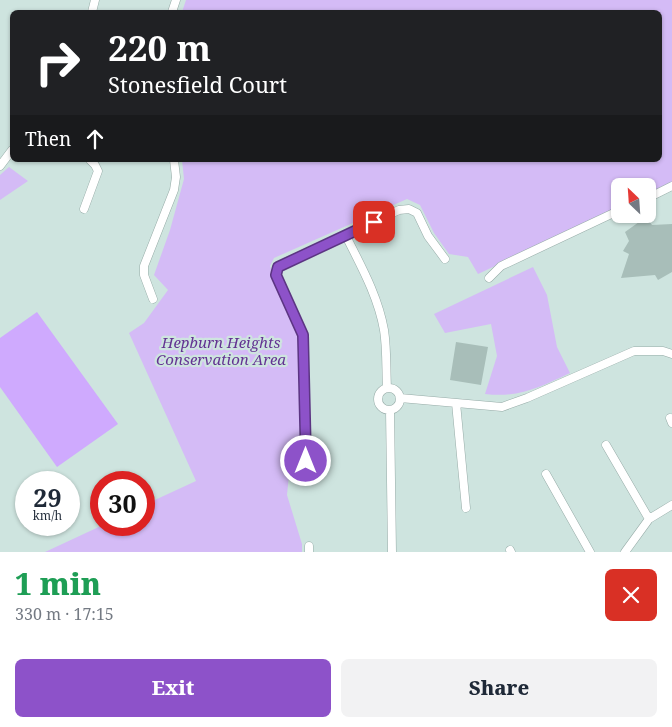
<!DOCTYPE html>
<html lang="en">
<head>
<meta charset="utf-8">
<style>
  :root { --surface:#fff; --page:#f2f2f3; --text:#1f2937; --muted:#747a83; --accent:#8d52c9 }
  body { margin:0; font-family:"Noto Serif",serif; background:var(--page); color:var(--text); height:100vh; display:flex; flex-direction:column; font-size:19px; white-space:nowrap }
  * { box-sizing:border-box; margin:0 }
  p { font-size:16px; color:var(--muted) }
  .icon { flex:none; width:28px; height:28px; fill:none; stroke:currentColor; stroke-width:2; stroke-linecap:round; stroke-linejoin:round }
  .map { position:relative; height:552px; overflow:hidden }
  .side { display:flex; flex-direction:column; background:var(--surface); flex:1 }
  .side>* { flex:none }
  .top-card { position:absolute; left:10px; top:10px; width:652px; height:152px; border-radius:8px; box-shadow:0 1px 4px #0004; background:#202124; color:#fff; overflow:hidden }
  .needle { width:32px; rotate:335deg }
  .fabs { position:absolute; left:611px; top:178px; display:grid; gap:10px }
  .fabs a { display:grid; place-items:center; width:45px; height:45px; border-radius:8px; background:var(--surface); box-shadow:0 1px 4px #0004; font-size:25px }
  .speed { position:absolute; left:15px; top:471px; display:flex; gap:10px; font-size:25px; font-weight:700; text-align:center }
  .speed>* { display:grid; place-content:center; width:65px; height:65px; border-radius:50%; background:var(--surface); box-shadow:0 1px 4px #0004; line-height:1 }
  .speed small { font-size:12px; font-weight:400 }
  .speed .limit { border:8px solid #d22; background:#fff; color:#111 }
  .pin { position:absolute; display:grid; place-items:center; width:42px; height:42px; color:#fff; margin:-21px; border-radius:10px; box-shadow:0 2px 8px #0006 }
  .me { position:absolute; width:55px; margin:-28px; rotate:0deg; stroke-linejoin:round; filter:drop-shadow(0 0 4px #0008) }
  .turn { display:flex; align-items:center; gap:18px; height:105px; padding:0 15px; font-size:22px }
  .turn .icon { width:65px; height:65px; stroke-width:2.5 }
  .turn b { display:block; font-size:35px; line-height:42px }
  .then { display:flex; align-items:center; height:48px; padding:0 15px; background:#0003; gap:10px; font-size:19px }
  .round { display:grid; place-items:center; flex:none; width:52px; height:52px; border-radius:8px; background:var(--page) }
  .overview { display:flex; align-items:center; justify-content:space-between; height:85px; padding:0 15px }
  h1 { font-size:30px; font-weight:800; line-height:38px; color:#1e9e55 }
  .cta { display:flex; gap:10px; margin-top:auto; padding:10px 15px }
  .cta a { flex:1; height:58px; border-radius:8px; background:var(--accent); color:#fff; font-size:20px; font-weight:800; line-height:58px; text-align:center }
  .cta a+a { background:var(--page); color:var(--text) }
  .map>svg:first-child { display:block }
  .green { fill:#d4bbf6 }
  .water { fill:#cfaafe }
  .building { fill:#a8beb9 }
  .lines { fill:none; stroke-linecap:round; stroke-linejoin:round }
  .minor-casing { stroke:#96aba7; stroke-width:9 }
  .minor { stroke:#fff; stroke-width:8 }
  .route-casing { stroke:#5c3583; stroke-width:12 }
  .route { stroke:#8d52c9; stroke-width:9 }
  .labels { text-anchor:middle; stroke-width:4.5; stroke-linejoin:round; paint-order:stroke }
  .park-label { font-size:15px; font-style:italic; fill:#633392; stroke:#cee4df }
</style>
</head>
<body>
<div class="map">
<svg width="672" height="552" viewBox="0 0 672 552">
  <rect width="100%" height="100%" fill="#cee4df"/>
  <path class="green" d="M186,0H672V182L648,194V186H620V207L478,274L468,257L449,254L434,233L420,205L407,199L274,258L270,266L298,338L300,463L290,465L287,495L302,544V552H45L103,525H144V505L196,481L129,333L144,323L168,290L154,275L170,230L184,179L182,160H660V12H182Z
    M9,167L28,181L0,200V175Z
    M533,267L547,295L557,347L570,373C540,387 520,398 485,394L497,356L491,324L445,333L434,314Z"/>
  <path class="water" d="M37,312L118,424L57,467L0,387V338Z"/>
  <path class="building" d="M646,217L652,225L672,224V272L658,280L655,275L621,278L629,254L623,251L629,241L625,232Z
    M456,342L488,347L481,385L450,380Z"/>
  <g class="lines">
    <g class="minor-casing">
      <path id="minor" d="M92,12L95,0
        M172,12L176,0
        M0,166L12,150
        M648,198L672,186
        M84,209L98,171L95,165L90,160
        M346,236C361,266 378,296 384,330C387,349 386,369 387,388
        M489,278L501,266L620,210
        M153,299L144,275V266L174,190L176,177L174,160
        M378 399a11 11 0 1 1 22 0a11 11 0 1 1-22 0Z
        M400,398L502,407L527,398L634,351H663L672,354
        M456,403L466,508
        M390,410L392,552
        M670,418L672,423
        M606,445L649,519
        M306,461L303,335L276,275L278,267L286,262L399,210L409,209L417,213L428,236L445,259
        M546,474L590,552
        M309,546V552
        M510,550L511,552
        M625,552L649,519L672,505"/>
    </g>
    <use href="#minor" class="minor"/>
  </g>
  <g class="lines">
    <g class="route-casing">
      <path id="route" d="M306,461L303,335L276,275L278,267L374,222"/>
    </g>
    <use href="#route" class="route"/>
  </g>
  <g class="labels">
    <g class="park-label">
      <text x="221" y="348">Hepburn Heights<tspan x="221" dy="17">Conservation Area</tspan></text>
    </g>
  </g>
</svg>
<div class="fabs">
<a><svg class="needle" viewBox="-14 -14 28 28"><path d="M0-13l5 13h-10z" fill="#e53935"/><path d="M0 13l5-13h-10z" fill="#747a83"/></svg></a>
</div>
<div class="speed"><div>29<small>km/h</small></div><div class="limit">30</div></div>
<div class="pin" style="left:374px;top:222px;background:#d93025"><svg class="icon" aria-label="arrive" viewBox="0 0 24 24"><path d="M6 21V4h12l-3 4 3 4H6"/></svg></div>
<svg class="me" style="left:306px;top:461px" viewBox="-20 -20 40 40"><circle r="17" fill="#8d52c9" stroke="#fff" stroke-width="3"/><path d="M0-11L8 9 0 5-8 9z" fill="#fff"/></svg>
<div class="top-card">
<div class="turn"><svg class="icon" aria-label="right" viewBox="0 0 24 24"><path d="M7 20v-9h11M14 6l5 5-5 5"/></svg><div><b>220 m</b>Stonesfield Court</div></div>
<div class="then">Then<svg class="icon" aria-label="ahead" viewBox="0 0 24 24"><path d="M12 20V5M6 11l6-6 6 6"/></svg></div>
</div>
</div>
<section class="side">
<div class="overview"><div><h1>1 min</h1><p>330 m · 17:15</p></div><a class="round" style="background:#d93025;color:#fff"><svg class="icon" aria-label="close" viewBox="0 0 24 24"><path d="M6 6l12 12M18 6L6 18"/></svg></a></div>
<div class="cta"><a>Exit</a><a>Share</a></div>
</section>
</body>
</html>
